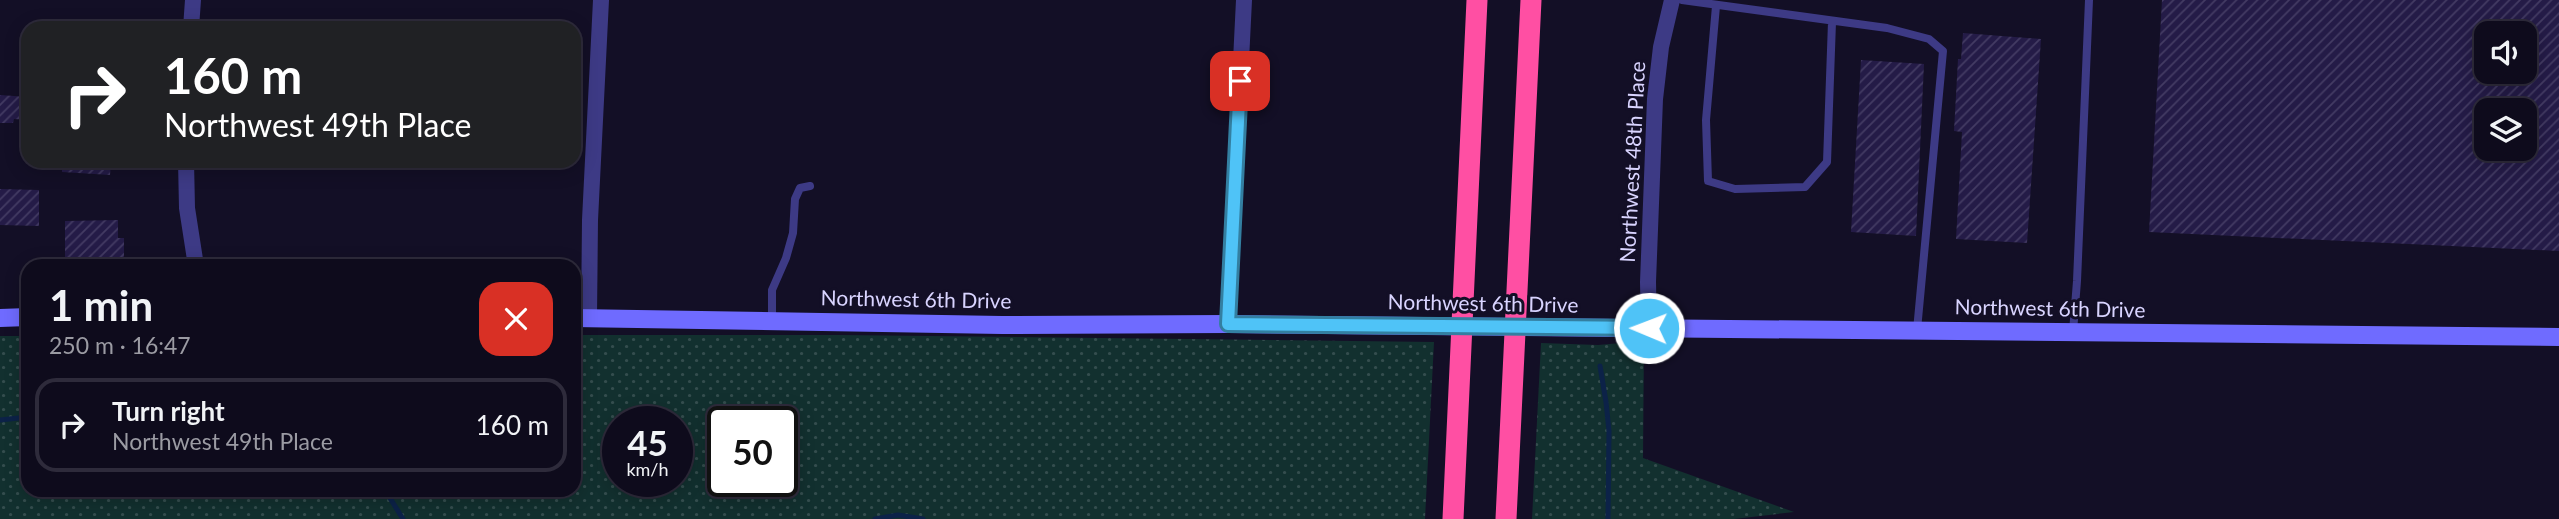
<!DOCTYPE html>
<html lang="en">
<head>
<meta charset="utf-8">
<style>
  :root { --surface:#0e0b1c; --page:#171425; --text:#f1f3f6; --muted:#9b9ba3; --line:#2e2b3b }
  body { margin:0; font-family:Lato,sans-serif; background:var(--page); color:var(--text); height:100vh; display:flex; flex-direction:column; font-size:26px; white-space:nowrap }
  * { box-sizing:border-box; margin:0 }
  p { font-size:23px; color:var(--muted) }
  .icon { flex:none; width:38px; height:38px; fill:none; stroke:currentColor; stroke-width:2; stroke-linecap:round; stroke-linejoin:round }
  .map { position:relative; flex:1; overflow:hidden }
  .drawer { position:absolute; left:21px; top:259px; width:560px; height:238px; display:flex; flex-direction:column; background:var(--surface); border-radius:21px; box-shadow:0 4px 18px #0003,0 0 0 2px var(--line) }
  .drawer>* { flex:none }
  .banner { position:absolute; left:21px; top:21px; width:560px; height:147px; border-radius:21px; box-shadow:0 4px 18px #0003,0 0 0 2px var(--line); background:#202124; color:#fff; overflow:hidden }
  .fabs { position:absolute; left:2474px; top:21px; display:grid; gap:14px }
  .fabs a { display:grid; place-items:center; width:63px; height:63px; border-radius:14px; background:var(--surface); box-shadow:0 4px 18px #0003,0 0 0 2px var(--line); font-size:35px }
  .speed { position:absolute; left:602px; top:406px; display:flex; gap:14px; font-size:35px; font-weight:700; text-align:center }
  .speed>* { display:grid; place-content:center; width:91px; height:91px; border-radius:50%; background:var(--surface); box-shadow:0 4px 18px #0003,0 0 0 2px var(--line); line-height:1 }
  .speed small { font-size:18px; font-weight:400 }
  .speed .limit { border:4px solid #111; border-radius:10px; background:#fff; color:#111 }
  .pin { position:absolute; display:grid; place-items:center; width:60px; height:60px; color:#fff; margin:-30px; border-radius:14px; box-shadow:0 4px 10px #0006 }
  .me { position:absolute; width:77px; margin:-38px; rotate:271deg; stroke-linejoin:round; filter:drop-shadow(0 0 5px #0008) }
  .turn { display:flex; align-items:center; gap:24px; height:147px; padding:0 28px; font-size:32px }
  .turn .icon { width:91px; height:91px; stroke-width:2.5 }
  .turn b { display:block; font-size:49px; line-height:60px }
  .round { display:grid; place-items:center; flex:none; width:74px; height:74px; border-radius:21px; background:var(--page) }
  .headline { display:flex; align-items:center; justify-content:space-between; height:119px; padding:0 28px }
  h1 { font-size:42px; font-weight:700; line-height:52px }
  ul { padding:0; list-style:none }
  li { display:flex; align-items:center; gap:21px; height:94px; margin:0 14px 10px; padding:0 14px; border:4px solid var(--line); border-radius:21px }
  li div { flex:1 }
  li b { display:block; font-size:26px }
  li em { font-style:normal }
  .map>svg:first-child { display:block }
  .grass { fill:url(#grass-dots); fill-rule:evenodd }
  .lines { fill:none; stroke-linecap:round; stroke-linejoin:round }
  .stream { stroke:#0c2248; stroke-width:5 }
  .building { fill:url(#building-hatch); fill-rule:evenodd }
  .lane { stroke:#3d3a85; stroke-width:8 }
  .street { stroke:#3d3a85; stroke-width:16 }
  .secondary { stroke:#6f6bff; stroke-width:18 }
  .highway { stroke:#ff4fa3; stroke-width:21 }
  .route-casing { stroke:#337fa1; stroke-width:18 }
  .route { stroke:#4fc3f7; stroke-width:12 }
  .labels { text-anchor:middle; stroke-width:6; stroke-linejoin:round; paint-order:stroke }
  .street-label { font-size:21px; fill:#d9d4ff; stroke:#130f26 }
</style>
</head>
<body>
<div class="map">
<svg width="2559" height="519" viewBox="0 0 2559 519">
  <defs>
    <pattern id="grass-dots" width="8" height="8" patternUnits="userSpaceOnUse" patternTransform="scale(1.75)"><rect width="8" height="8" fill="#12302f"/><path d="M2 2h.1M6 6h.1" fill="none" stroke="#344d4e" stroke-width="1.8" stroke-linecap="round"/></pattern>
    <pattern id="building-hatch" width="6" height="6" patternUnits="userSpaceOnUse" patternTransform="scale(1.75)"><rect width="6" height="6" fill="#241b47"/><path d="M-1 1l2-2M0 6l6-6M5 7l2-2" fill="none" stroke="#433b63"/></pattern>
  </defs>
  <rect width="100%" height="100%" fill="#130f26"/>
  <path class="grass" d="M574,335H839L1434,342L1425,519H0V336H28V490H574ZM618,422H677V481H618ZM723,422H782V481H723Z
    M1644,341L1643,458L1794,512L1734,519H1532L1541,343L1598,345Z"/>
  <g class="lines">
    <path class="stream" d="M1600,366L1606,402L1609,431L1608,519
      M0,420L28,417
      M385,490L403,519
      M875,519L898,515L923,519"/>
  </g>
  <path class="building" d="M2162,0H2559V251L2149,232ZM2487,33H2525V72H2487ZM2487,110H2525V149H2487Z
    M1963,33L2041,39L2027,243L1956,239L1962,132L1954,131L1958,59H1961Z
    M1861,60L1924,64L1916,236L1851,232Z
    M0,95L28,97V120L14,119L13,123H0Z
    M62,161H111L110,175L62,172Z
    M0,189L39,190V226L0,225Z
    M118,220V238H124V266H89V257H65V221Z"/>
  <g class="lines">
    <path class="lane" d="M1682,0L1887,28L1929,39L1943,51L1917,330
      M1716,6L1706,120L1708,181L1735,189L1805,187L1827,162L1832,22
      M772,320V290L786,258L793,233L795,199L800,188L810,186
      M2073,332L2077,281L2089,0"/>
    <path class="street" d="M191,28L193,0
      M186,161L187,208L196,266
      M589,318L590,220L601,0
      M1228,324L1244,0
      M1649,328L1648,282L1655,99L1661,47L1672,0"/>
    <path class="secondary" d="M0,318L28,317
      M574,318L1002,325L1228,324L2559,337"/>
    <path class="highway" d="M1453,519L1477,0
      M1506,519L1531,0"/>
  </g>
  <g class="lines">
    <g class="route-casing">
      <path id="route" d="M1240,81L1228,324L1649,328"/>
    </g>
    <use href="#route" class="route"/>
  </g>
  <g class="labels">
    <g class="street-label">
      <text transform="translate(1633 162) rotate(-87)" y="7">Northwest 48th Place</text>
      <text transform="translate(916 300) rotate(1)" y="7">Northwest 6th Drive</text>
      <text transform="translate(1483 304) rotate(1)" y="7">Northwest 6th Drive</text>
      <text transform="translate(2050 309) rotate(1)" y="7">Northwest 6th Drive</text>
    </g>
  </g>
</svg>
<div class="fabs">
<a><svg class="icon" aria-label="sound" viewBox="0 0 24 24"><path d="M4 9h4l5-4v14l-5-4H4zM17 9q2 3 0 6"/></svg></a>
<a><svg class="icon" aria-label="layers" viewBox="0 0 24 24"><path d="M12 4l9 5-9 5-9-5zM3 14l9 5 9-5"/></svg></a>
</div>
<div class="speed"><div>45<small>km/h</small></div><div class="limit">50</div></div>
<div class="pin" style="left:1240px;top:81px;background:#d93025"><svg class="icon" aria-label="arrive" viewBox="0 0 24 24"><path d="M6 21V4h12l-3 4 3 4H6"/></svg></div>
<svg class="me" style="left:1649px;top:328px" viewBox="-20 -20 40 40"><circle r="17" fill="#4fc3f7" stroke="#fff" stroke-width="3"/><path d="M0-11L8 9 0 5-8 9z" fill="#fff"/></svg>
<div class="banner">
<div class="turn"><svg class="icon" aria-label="right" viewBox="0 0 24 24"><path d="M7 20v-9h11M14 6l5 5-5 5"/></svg><div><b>160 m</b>Northwest 49th Place</div></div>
</div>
<section class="drawer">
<div class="headline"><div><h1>1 min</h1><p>250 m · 16:47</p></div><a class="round" style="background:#d93025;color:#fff"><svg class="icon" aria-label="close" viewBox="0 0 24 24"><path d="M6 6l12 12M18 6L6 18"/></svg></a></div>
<ul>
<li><svg class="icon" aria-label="right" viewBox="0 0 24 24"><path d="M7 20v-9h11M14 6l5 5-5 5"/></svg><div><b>Turn right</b><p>Northwest 49th Place</p></div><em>160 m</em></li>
</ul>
</section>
</div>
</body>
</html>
